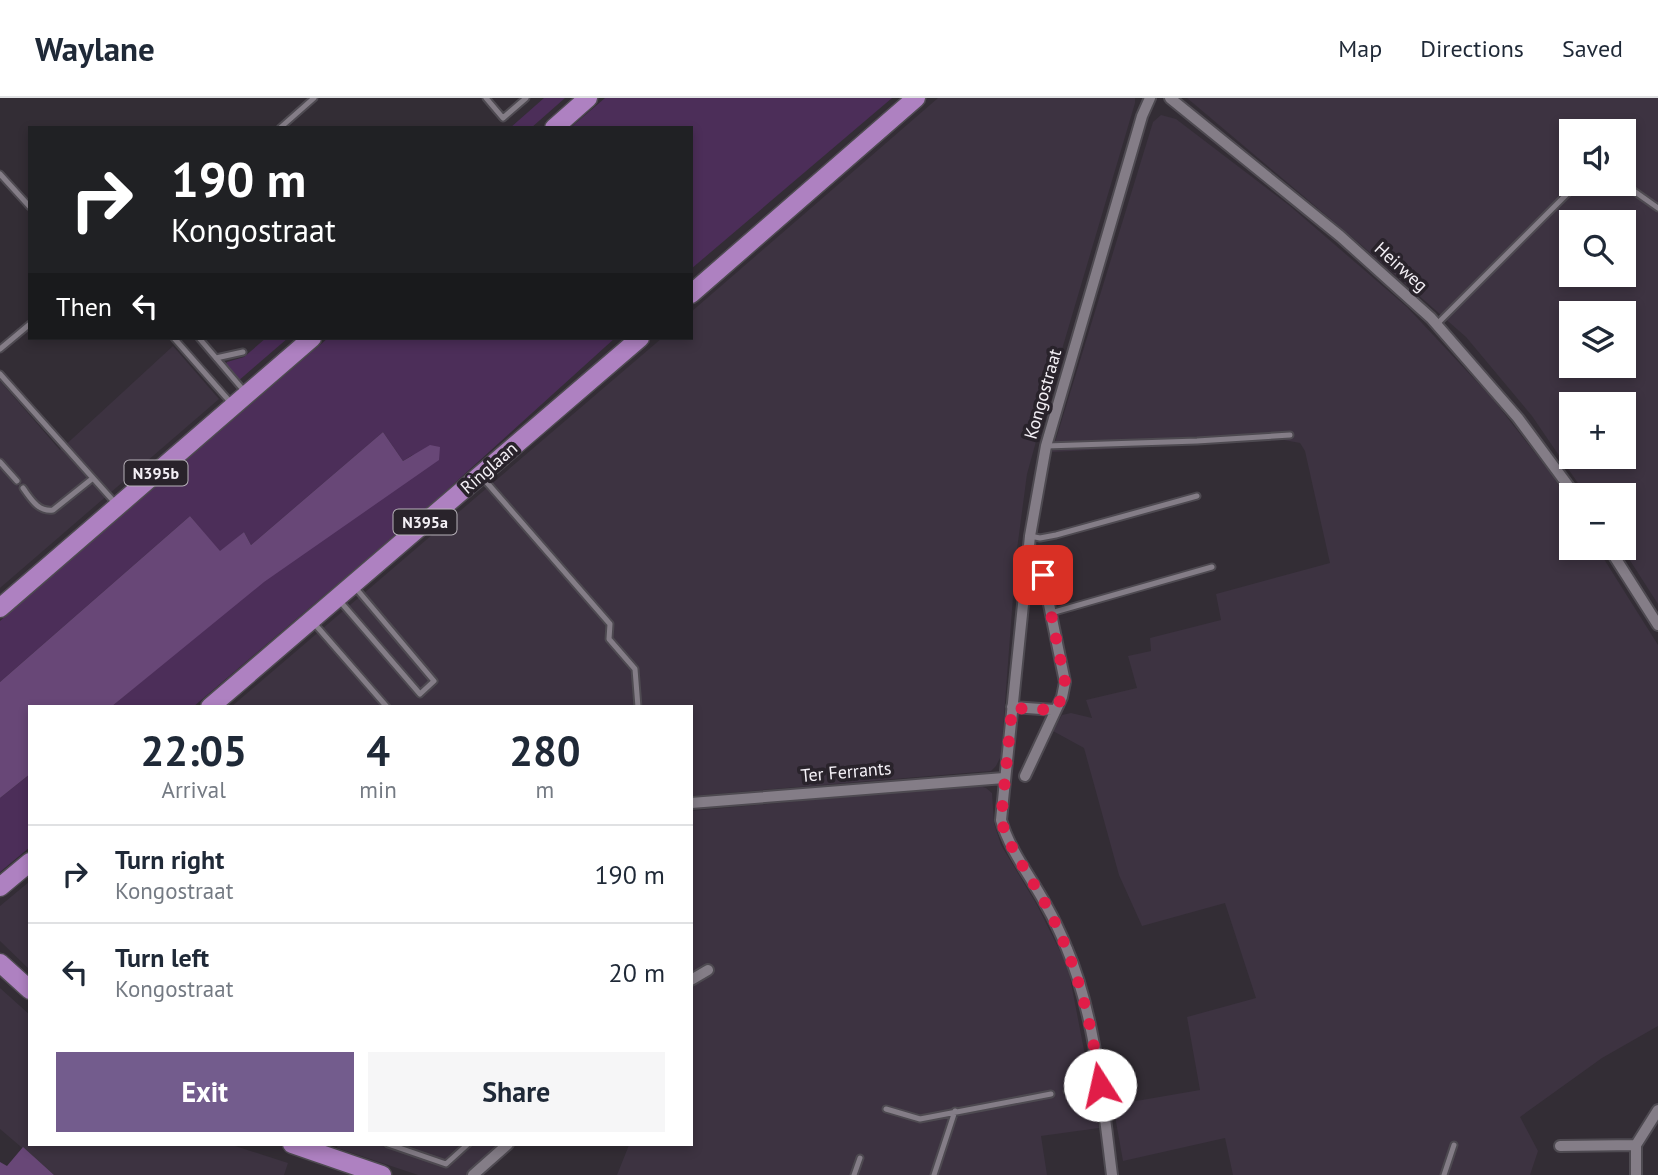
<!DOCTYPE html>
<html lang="en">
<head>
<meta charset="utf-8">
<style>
  :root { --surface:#fff; --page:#f6f6f7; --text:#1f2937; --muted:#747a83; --line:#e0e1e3; --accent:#735c8d }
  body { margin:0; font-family:"PT Sans",sans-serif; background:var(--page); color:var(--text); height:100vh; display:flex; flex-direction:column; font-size:26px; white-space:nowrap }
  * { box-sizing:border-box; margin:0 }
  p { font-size:23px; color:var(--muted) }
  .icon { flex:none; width:38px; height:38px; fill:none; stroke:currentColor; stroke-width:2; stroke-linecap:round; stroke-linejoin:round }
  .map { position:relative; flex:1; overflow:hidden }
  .drawer { position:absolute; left:28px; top:607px; width:665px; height:441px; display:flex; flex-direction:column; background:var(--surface); border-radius:0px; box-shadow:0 4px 10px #0003 }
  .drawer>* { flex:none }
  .top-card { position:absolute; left:28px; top:28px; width:665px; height:214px; border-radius:0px; box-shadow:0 4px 10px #0003; background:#202124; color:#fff; overflow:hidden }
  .controls { position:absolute; left:1559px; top:21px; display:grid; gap:14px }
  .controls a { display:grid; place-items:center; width:77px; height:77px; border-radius:0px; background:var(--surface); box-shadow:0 4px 10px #0003; font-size:35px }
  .pin { position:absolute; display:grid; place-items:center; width:60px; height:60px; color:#fff; margin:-30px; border-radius:14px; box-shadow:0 4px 10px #0006 }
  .me { position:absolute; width:77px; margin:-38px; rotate:350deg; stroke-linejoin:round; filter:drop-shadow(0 0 5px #0008) }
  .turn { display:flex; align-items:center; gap:24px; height:147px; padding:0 28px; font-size:32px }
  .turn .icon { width:91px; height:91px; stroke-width:2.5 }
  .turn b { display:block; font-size:49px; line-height:60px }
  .then { display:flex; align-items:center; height:66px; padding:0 28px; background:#0003; gap:14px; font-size:26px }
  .eta { display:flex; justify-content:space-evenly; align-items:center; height:119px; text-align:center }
  .eta b { font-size:42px; font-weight:700; line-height:49px }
  .cta { display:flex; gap:14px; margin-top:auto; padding:14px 28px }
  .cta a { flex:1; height:80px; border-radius:0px; background:var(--accent); color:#fff; font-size:28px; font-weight:700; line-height:80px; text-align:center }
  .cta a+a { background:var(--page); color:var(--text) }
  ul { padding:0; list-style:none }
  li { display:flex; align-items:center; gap:21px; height:98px; padding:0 28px; border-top:2px solid var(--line) }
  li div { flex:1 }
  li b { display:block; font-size:26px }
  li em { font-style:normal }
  header { display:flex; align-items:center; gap:42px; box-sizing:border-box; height:98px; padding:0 35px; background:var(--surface); border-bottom:2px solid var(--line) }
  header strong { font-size:33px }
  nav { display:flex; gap:38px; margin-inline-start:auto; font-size:24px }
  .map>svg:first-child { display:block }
  .built { fill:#3d3341; fill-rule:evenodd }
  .green { fill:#4c2e59 }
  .forest { fill:#684777 }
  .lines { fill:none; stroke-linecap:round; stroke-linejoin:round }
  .lane-casing { stroke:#4e4a51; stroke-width:9 }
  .street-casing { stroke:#4e4a51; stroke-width:14 }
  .primary-casing { stroke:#4e4a51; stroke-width:21 }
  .lane { stroke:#847d87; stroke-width:5 }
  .street { stroke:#847d87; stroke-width:10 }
  .primary { stroke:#ae81c1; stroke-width:18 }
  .route { stroke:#e11d48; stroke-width:12; stroke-dasharray:0 21.6 }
  .labels { text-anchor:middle; stroke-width:7; stroke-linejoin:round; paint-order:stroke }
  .shield { fill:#29232b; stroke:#b7b2b9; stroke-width:2 }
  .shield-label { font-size:16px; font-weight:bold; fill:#f4f0f6 }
  .street-label { font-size:18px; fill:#f4f0f6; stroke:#29232b }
</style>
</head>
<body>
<header>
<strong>Waylane</strong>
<nav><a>Map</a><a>Directions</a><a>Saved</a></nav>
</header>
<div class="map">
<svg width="1658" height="1077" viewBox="0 0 1658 1077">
  <rect width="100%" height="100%" fill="#332d35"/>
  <path class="built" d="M938,0H1135V5L1055,275L1027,376L1016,459L1001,658L996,668L991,673L691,698V609H231L662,240H691V214Z
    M1187,0H1658V506L1622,450H1624V397H1586L1532,318L1466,239L1359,145ZM1572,33H1624V86H1572ZM1572,124H1624V177H1572ZM1572,215H1624V268H1572ZM1572,306H1624V359H1572Z
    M1161,17L1176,21L1290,108L1407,209L1492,300L1553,378L1571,408L1572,450H1597L1658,547V928L1602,960L1520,1019L1538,1053L1530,1077H1233L1225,1040L1123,1063L1113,1007L1200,992L1187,919L1256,900L1225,805L1142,828L1119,777L1084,650L1053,633L1062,617L1071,615L1092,620L1086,602L1137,590L1128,558L1151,553L1150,540L1221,522L1216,496L1330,465L1305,353L1300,345L1284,342L1052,354L1153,24Z
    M173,248L219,301L0,490V283L60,352Z
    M977,687L986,690L992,695L994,725L1001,747L1037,807L1068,869L1099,1030L1041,1038L1047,1077H617L629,1047L691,1046V713Z
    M30,783V872L0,843V808Z
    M0,890L30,917V1046L232,1047L288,1065L284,1077H54L0,1031Z
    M338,1046L513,1047L478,1077H418L337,1050Z"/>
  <path class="green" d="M544,0H565L531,30H510Z
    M605,0H892L691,171V30H570Z
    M266,240H288L237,284L224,269L227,264L244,259Z
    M328,240H615L437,401L193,609H111L414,356L403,363L383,334L251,447L244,434L220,454L190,418L0,584V523Z
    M30,676V749L0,774V700Z"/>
  <path class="forest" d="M383,334L403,363L430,347L440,349L439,362L264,484L111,609H30V676L0,700V584L190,418L220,453L244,434L251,447Z
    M23,1049L54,1077H0V1064L7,1068Z"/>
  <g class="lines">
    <g class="lane-casing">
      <path id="lane" d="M486,0L503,20L526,0
        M280,30L314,0
        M0,76L30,109
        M1624,86L1658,110
        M1437,226L1569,94L1600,86
        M174,240L232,306
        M199,240L245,294
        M0,251L30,226
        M216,260L243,254
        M0,276L117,407
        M1046,348L1197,343L1290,337
        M0,364L17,383
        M482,379L610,526L609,541L635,571L638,609
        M23,390C31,401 38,414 53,412L93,380
        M1030,438L1040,440L1056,437L1197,398
        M339,502L420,596L434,583L354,488
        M1051,515L1212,469
        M313,524L387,609
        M1067,993L1100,987
        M886,1011L920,1021L1051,996
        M388,1046L446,1066L468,1046
        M854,1077L860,1060
        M934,1077L955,1013
        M1444,1077L1454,1047"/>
    </g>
    <g class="street-casing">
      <path id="street" d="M1170,0L1340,138L1431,220L1518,320L1575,397
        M1609,450L1658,527
        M1012,609L1055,612
        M1025,678L1062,599L1065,584L1043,477
        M691,705L1004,680
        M691,882L708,872
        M1560,1048L1636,1047
        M473,1077L508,1046
        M1112,1077C1103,1006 1095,916 1067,851C1061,836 1054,821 1046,807C1031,779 1010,753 1001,722L1030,438L1046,348L1142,18L1150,0
        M1636,1077V1047L1658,1012"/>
    </g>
    <g class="primary-casing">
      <path id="primary" d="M554,30L588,0
        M691,196L916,0
        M0,510L312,240
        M210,609L640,240
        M0,789L30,764
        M0,865L30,892
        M292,1046L382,1077"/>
    </g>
    <use href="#lane" class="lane"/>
    <use href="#street" class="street"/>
    <use href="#primary" class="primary"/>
  </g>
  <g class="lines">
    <path class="route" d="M1043,477L1065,584L1062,599L1055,612L1012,610L1001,722C1010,753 1031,779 1046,807C1076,862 1092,925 1100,987"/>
  </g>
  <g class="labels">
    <g class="shield">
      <rect x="124.5" y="362.5" width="63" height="25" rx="5"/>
      <rect x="393.5" y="411.5" width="63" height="25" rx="5"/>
    </g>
    <g class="shield-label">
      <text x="156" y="381">N395b</text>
      <text x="425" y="430">N395a</text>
    </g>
    <g class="street-label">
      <text transform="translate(1401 169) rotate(42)" y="6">Heirweg</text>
      <text transform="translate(1043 296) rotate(-74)" y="6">Kongostraat</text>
      <text transform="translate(489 370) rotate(-41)" y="6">Ringlaan</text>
      <text transform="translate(846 674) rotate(-5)" y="6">Ter Ferrants</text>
    </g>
  </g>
</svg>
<div class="controls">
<a><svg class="icon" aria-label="sound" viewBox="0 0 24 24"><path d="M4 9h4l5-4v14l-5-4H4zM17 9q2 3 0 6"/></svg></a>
<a><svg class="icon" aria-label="search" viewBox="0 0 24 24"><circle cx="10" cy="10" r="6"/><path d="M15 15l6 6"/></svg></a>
<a><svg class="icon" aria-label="layers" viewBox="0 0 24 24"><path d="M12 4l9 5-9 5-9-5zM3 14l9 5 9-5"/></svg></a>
<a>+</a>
<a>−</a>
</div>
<div class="pin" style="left:1043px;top:477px;background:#d93025"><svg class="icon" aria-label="arrive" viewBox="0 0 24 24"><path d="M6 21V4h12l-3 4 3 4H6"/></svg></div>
<svg class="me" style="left:1100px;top:987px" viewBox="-20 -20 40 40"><circle r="19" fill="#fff"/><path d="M0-13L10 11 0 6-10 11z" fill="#e11d48"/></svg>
<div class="top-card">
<div class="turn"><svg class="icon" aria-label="right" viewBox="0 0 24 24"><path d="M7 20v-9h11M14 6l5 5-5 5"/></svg><div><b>190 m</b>Kongostraat</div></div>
<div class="then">Then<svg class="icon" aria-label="left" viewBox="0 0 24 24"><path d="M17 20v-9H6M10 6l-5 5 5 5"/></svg></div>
</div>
<section class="drawer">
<div class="eta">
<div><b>22:05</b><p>Arrival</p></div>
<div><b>4</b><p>min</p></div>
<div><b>280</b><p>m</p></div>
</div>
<ul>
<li><svg class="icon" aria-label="right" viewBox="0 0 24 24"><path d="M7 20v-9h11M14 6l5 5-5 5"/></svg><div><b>Turn right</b><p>Kongostraat</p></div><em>190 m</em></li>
<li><svg class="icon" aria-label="left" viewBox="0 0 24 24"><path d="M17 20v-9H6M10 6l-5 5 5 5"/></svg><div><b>Turn left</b><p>Kongostraat</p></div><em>20 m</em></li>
</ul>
<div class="cta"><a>Exit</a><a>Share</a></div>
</section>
</div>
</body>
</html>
